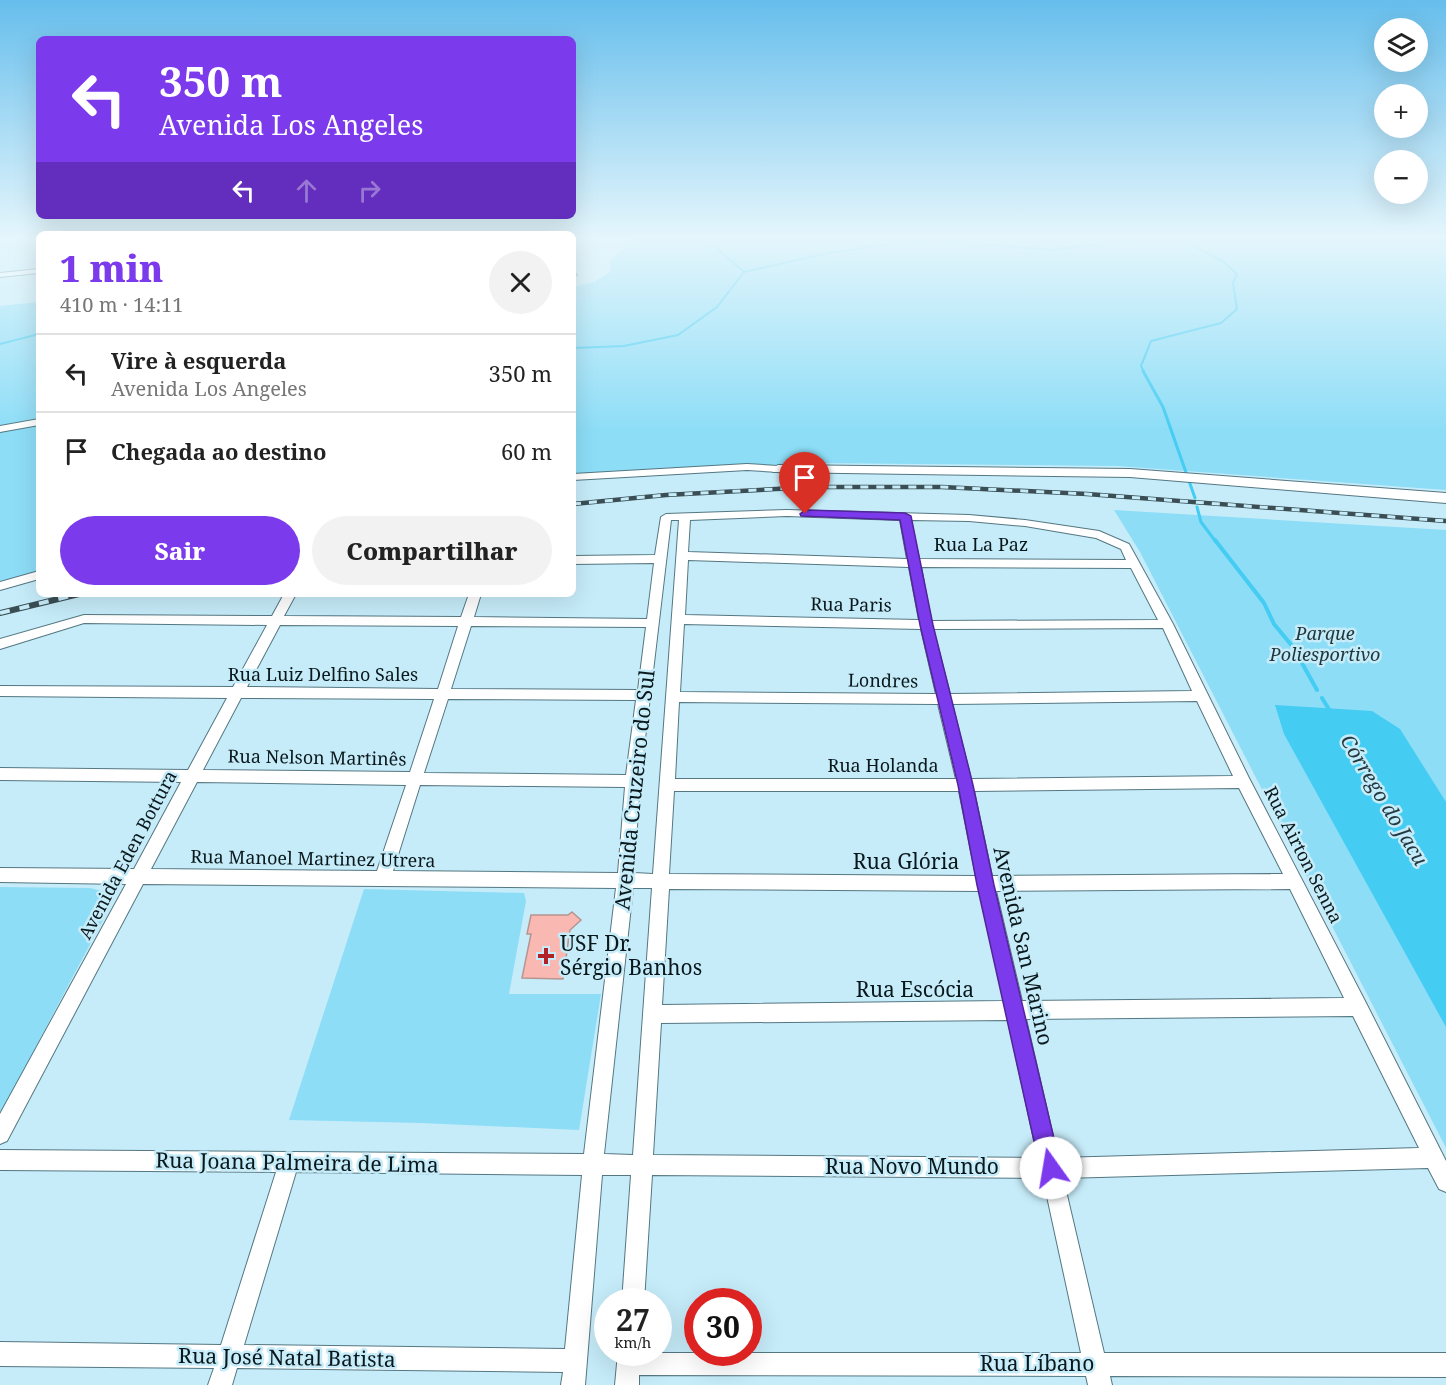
<!DOCTYPE html>
<html lang="pt">
<head>
<meta charset="utf-8">
<style>
  :root { --surface:#fff; --page:#f2f2f2; --text:#222; --muted:#767676; --line:#e0e0e0; --accent:#7c3aed }
  body { margin:0; font-family:"Noto Serif",serif; background:var(--page); color:var(--text); height:100vh; display:flex; flex-direction:column; font-size:22px; white-space:nowrap }
  * { box-sizing:border-box; margin:0 }
  p { font-size:20px; color:var(--muted) }
  .icon { flex:none; width:33px; height:33px; fill:none; stroke:currentColor; stroke-width:2; stroke-linecap:round; stroke-linejoin:round }
  .map { position:relative; flex:1; overflow:hidden }
  .sheet { position:absolute; left:36px; top:231px; width:540px; height:366px; display:flex; flex-direction:column; background:var(--surface); border-radius:9px; box-shadow:0 6px 24px #0002 }
  .sheet>* { flex:none }
  .guide { position:absolute; left:36px; top:36px; width:540px; height:183px; border-radius:9px; box-shadow:0 6px 24px #0002; background:#7c3aed; color:#fff; overflow:hidden }
  .fabs { position:absolute; left:1374px; top:18px; display:grid; gap:12px }
  .fabs a { display:grid; place-items:center; width:54px; height:54px; border-radius:50%; background:var(--surface); box-shadow:0 6px 24px #0002; font-size:30px }
  .speed { position:absolute; left:594px; top:1288px; display:flex; gap:12px; font-size:30px; font-weight:700; text-align:center }
  .speed>* { display:grid; place-content:center; width:78px; height:78px; border-radius:50%; background:var(--surface); box-shadow:0 6px 24px #0002; line-height:1 }
  .speed small { font-size:15px; font-weight:400 }
  .speed .limit { border:9px solid #d22; background:#fff; color:#111 }
  .pin { position:absolute; display:grid; place-items:center; width:51px; height:51px; color:#fff; margin:-62px -26px; border-radius:50% 50% 50% 0; rotate:-45deg; box-shadow:0 0 6px #0007 }
  .pin .icon { rotate:45deg }
  .me { position:absolute; width:66px; margin:-33px; rotate:347deg; stroke-linejoin:round; filter:drop-shadow(0 0 4px #0008) }
  .turn { display:flex; align-items:center; gap:21px; height:126px; padding:0 24px; font-size:27px }
  .turn .icon { width:78px; height:78px; stroke-width:2.5 }
  .turn b { display:block; font-size:42px; line-height:51px }
  .lanes { display:flex; align-items:center; height:57px; padding:0 24px; background:#0003; justify-content:center; gap:30px; direction:ltr }
  .lanes .off { opacity:.35 }
  .round { display:grid; place-items:center; flex:none; width:63px; height:63px; border-radius:32px; background:var(--page) }
  .head { display:flex; align-items:center; justify-content:space-between; height:102px; padding:0 24px }
  h1 { font-size:36px; font-weight:800; line-height:45px; color:var(--accent) }
  .action { display:flex; gap:12px; margin-top:auto; padding:12px 24px }
  .action a { flex:1; height:69px; border-radius:36px; background:var(--accent); color:#fff; font-size:24px; font-weight:800; line-height:69px; text-align:center }
  .action a+a { background:var(--page); color:var(--text) }
  ul { padding:0; list-style:none }
  li { display:flex; align-items:center; gap:18px; height:78px; padding:0 24px; border-top:2px solid var(--line) }
  li div { flex:1 }
  li b { display:block; font-size:22px }
  li em { font-style:normal }
  .map>svg:first-child { display:block }
  .green { fill:#8dddf7 }
  .water { fill:#44ccf2 }
  .lines { fill:none; stroke-linecap:round; stroke-linejoin:round }
  .stream-far2 { stroke:#44ccf2; stroke-width:2 }
  .stream-far1 { stroke:#44ccf2; stroke-width:3 }
  .stream { stroke:#44ccf2; stroke-width:4 }
  .building { fill:#f9b9b2; stroke:#b79490; stroke-width:1.5 }
  .street-casing { stroke:#547782; stroke-width:2 }
  .secondary-casing { stroke:#547782; stroke-width:2 }
  .street { fill:#fff; fill-rule:evenodd }
  .secondary { fill:#fff; fill-rule:evenodd }
  .rail-far1-casing { stroke:#3a4e54; stroke-width:4.5 }
  .rail-casing { stroke:#3a4e54; stroke-width:6 }
  .rail-far1 { stroke:#c6ecf9; stroke-width:3; stroke-dasharray:8; stroke-linecap:butt }
  .rail { stroke:#c6ecf9; stroke-width:4; stroke-dasharray:10; stroke-linecap:butt }
  .route { fill:#7c3aed; stroke:#51269a; stroke-width:1.5 }
  .poi-dot { fill:#b22125; stroke:#c6ecf9; stroke-width:2 }
  .labels { text-anchor:middle; stroke-width:5; stroke-linejoin:round; paint-order:stroke }
  .street-label { font-size:18px; fill:#0a181c; stroke:#c6ecf9 }
  .park-label { font-size:18px; font-style:italic; fill:#1f363d; stroke:#c6ecf9 }
  .water-label { font-size:20px; font-style:italic; fill:#233941; stroke:#c6ecf9 }
  .near-street-label { font-size:21px; fill:#0a181c; stroke:#c6ecf9 }
  .near-poi-label { font-size:21px; fill:#0a181c; stroke:#c6ecf9; text-anchor:start }
</style>
</head>
<body>
<div class="map">
<svg width="1446" height="1385" viewBox="0 0 1446 1385">
  <rect width="100%" height="100%" fill="#c6ecf9"/>
  <path class="green" d="M638,238H1446V490L1117,466L811,463L573,475V287L594,282L610,272L611,259Z
    M39,302V572L0,582V306Z
    M1114,510L1446,530V1148L1140,552Z
    M0,887L90,888L106,892L113,901L0,1114Z
    M364,889L524,893L526,901L509,994H601L579,1130L421,1123L289,1120Z"/>
  <path class="water" d="M1275,705L1372,711L1400,729L1446,802V1027L1284,734Z"/>
  <g class="lines">
    <path class="stream-far2" d="M698,238L719,250L744,272
      M0,344L39,334
      M573,348L624,346L678,335L717,307L744,272L829,253L918,240L1054,250L1146,238
      M1144,372L1141,366L1151,341L1221,323L1237,309L1233,283L1237,274L1224,262L1178,238"/>
    <path class="stream-far1" d="M1143,371L1163,407L1195,498
      M1197,507L1201,522L1216,542"/>
    <path class="stream" d="M1215,540L1264,603L1274,624L1293,647L1317,690
      M1322,698L1330,711"/>
  </g>
  <path class="building" d="M572,912L581,920L570,930L563,979L522,978L531,934H527L531,915H568Z"/>
  <g class="lines">
    <g class="street-casing">
      <path id="street" d="M39,269V273L0,277V273Z
        M573,271L577,275L573,277Z
        M39,419V425L0,432V426Z
        M747,464L778,466L783,469L778,472L747,470L573,480V474Z
        M787,510L969,515L1025,520L1099,531L1129,544L1173,624L1249,778L1365,1001L1446,1161V1192L1439,1189L1428,1168L1063,1178L1104,1353H1446V1377L1110,1376L1112,1385H1088L1086,1376L639,1375V1385H615L618,1353H1081L1043,1178L652,1175L644,1302H622L631,1175H602L585,1385H561L563,1372L237,1368L232,1385H208L214,1368L0,1366V1342L221,1345L276,1172L0,1170V1150L584,1154L616,888L143,884L7,1141L0,1144V1114L126,884L0,882V868L134,869L181,782L0,780V768L188,770L227,698L0,696V686L233,687L267,625L84,623L0,649V639L84,615L272,616L284,594H296L284,616L461,617L469,594H481L474,617L647,619L654,563L573,564V556L655,555L661,517L666,514ZM787,516L900,520L907,559L688,552L690,520ZM671,520H679L653,874L634,873L640,781ZM911,520L969,521L1025,526L1096,538L1121,549L1126,560L919,559ZM688,560L909,567L919,620L685,615ZM921,567L1131,568L1158,620L931,621ZM684,624L921,629L936,694L680,692ZM280,625L458,626L438,689L247,687ZM471,626L646,627L638,690L451,689ZM1163,628L1192,691L950,694L933,629ZM241,698L434,699L410,772L203,770ZM448,699L636,700L626,775L424,773ZM1197,701L1233,776L971,779L952,704ZM679,702L938,704L956,779H675ZM197,782L406,785L377,871L151,869ZM420,785L625,787L618,873L393,871ZM1239,788L1283,874L992,876L974,791ZM674,791H959L976,876L669,874ZM633,888H652L633,1155L604,1154ZM669,889L980,891L1004,1001L662,1005ZM1290,889L1344,998L1022,1001L996,891ZM1353,1016L1419,1148L1058,1158L1026,1019ZM1008,1020L1038,1158L653,1155L661,1023ZM296,1172L582,1175L565,1349L244,1345Z
        M39,571V579L0,590V582Z"/>
    </g>
    <g class="secondary-casing">
      <path id="secondary" d="M778,465L1130,469L1446,493V503L1130,477L773,472L771,469Z"/>
    </g>
    <use href="#street" class="street"/>
    <use href="#secondary" class="secondary"/>
    <g class="rail-far1-casing">
      <path id="rail-far1" d="M573,504L666,495L812,487H942L1087,494L1446,521"/>
    </g>
    <g class="rail-casing">
      <path id="rail" d="M0,613L79,594"/>
    </g>
    <use href="#rail-far1" class="rail-far1"/>
    <use href="#rail" class="rail"/>
  </g>
  <linearGradient id="sky" x2="0" y2="1"><stop stop-color="#66beec"/><stop offset="0.55" stop-color="#e5f6fc"/><stop offset="1" stop-color="#e5f6fc" stop-opacity="0"/></linearGradient>
  <rect width="1446" height="432" fill="url(#sky)"/>
  <path class="route" d="M805,510L905,513L911,516L933,625L973,785L994,885L1061,1168L1058,1175L1051,1178L1043,1175L1040,1168L977,885L958,785L920,625L900,520L801,516L800,514Z"/>
  <path class="poi-dot" d="M543 947h6v6h6v6h-6v6h-6v-6h-6v-6h6z"/>
  <g class="labels">
    <g class="street-label">
      <text x="981" y="551">Rua La Paz</text>
      <text transform="translate(851 605) rotate(1)" y="6">Rua Paris</text>
      <text x="323" y="681">Rua Luiz Delfino Sales</text>
      <text transform="translate(883 681) rotate(1)" y="6">Londres</text>
      <text transform="translate(317 758) rotate(1)" y="6">Rua Nelson Martinês</text>
      <text x="883" y="772">Rua Holanda</text>
      <text transform="translate(128 855) rotate(-62)" y="6">Avenida Eden Bottura</text>
      <text transform="translate(1303 855) rotate(63)" y="6">Rua Airton Senna</text>
      <text transform="translate(313 859) rotate(1)" y="6">Rua Manoel Martinez Utrera</text>
    </g>
    <g class="park-label">
      <text x="1325" y="640">Parque<tspan x="1325" dy="21">Poliesportivo</tspan></text>
    </g>
    <g class="water-label">
      <text transform="translate(1384 800) rotate(59)" y="7">Córrego do Jacu</text>
    </g>
    <g class="near-street-label">
      <text transform="translate(635 790) rotate(-84)" y="7">Avenida Cruzeiro do Sul</text>
      <text x="906" y="869">Rua Glória</text>
      <text transform="translate(1023 946) rotate(77)" y="7">Avenida San Marino</text>
      <text x="915" y="997">Rua Escócia</text>
      <text transform="translate(297 1163) rotate(1)" y="7">Rua Joana Palmeira de Lima</text>
      <text x="912" y="1174">Rua Novo Mundo</text>
      <text transform="translate(287 1358) rotate(1)" y="7">Rua José Natal Batista</text>
      <text x="1037" y="1371">Rua Líbano</text>
    </g>
    <g class="near-poi-label">
      <text x="560" y="951">USF Dr.<tspan x="560" dy="24">Sérgio Banhos</tspan></text>
    </g>
  </g>
</svg>
<div class="fabs">
<a><svg class="icon" aria-label="layers" viewBox="0 0 24 24"><path d="M12 4l9 5-9 5-9-5zM3 14l9 5 9-5"/></svg></a>
<a>+</a>
<a>−</a>
</div>
<div class="speed"><div>27<small>km/h</small></div><div class="limit">30</div></div>
<div class="pin" style="left:805px;top:514px;background:#d93025"><svg class="icon" aria-label="arrive" viewBox="0 0 24 24"><path d="M6 21V4h12l-3 4 3 4H6"/></svg></div>
<svg class="me" style="left:1051px;top:1168px" viewBox="-20 -20 40 40"><circle r="19" fill="#fff"/><path d="M0-13L10 11 0 6-10 11z" fill="#7c3aed"/></svg>
<div class="guide">
<div class="turn"><svg class="icon" aria-label="left" viewBox="0 0 24 24"><path d="M17 20v-9H6M10 6l-5 5 5 5"/></svg><div><b>350 m</b>Avenida Los Angeles</div></div>
<div class="lanes"><svg class="icon" aria-label="left" viewBox="0 0 24 24"><path d="M17 20v-9H6M10 6l-5 5 5 5"/></svg><svg class="icon off" aria-label="ahead" viewBox="0 0 24 24"><path d="M12 20V5M6 11l6-6 6 6"/></svg><svg class="icon off" aria-label="right" viewBox="0 0 24 24"><path d="M7 20v-9h11M14 6l5 5-5 5"/></svg></div>
</div>
<section class="sheet">
<div class="head"><div><h1>1 min</h1><p>410 m · 14:11</p></div><a class="round"><svg class="icon" aria-label="close" viewBox="0 0 24 24"><path d="M6 6l12 12M18 6L6 18"/></svg></a></div>
<ul>
<li><svg class="icon" aria-label="left" viewBox="0 0 24 24"><path d="M17 20v-9H6M10 6l-5 5 5 5"/></svg><div><b>Vire à esquerda</b><p>Avenida Los Angeles</p></div><em>350 m</em></li>
<li><svg class="icon" aria-label="arrive" viewBox="0 0 24 24"><path d="M6 21V4h12l-3 4 3 4H6"/></svg><div><b>Chegada ao destino</b></div><em>60 m</em></li>
</ul>
<div class="action"><a>Sair</a><a>Compartilhar</a></div>
</section>
</div>
</body>
</html>
